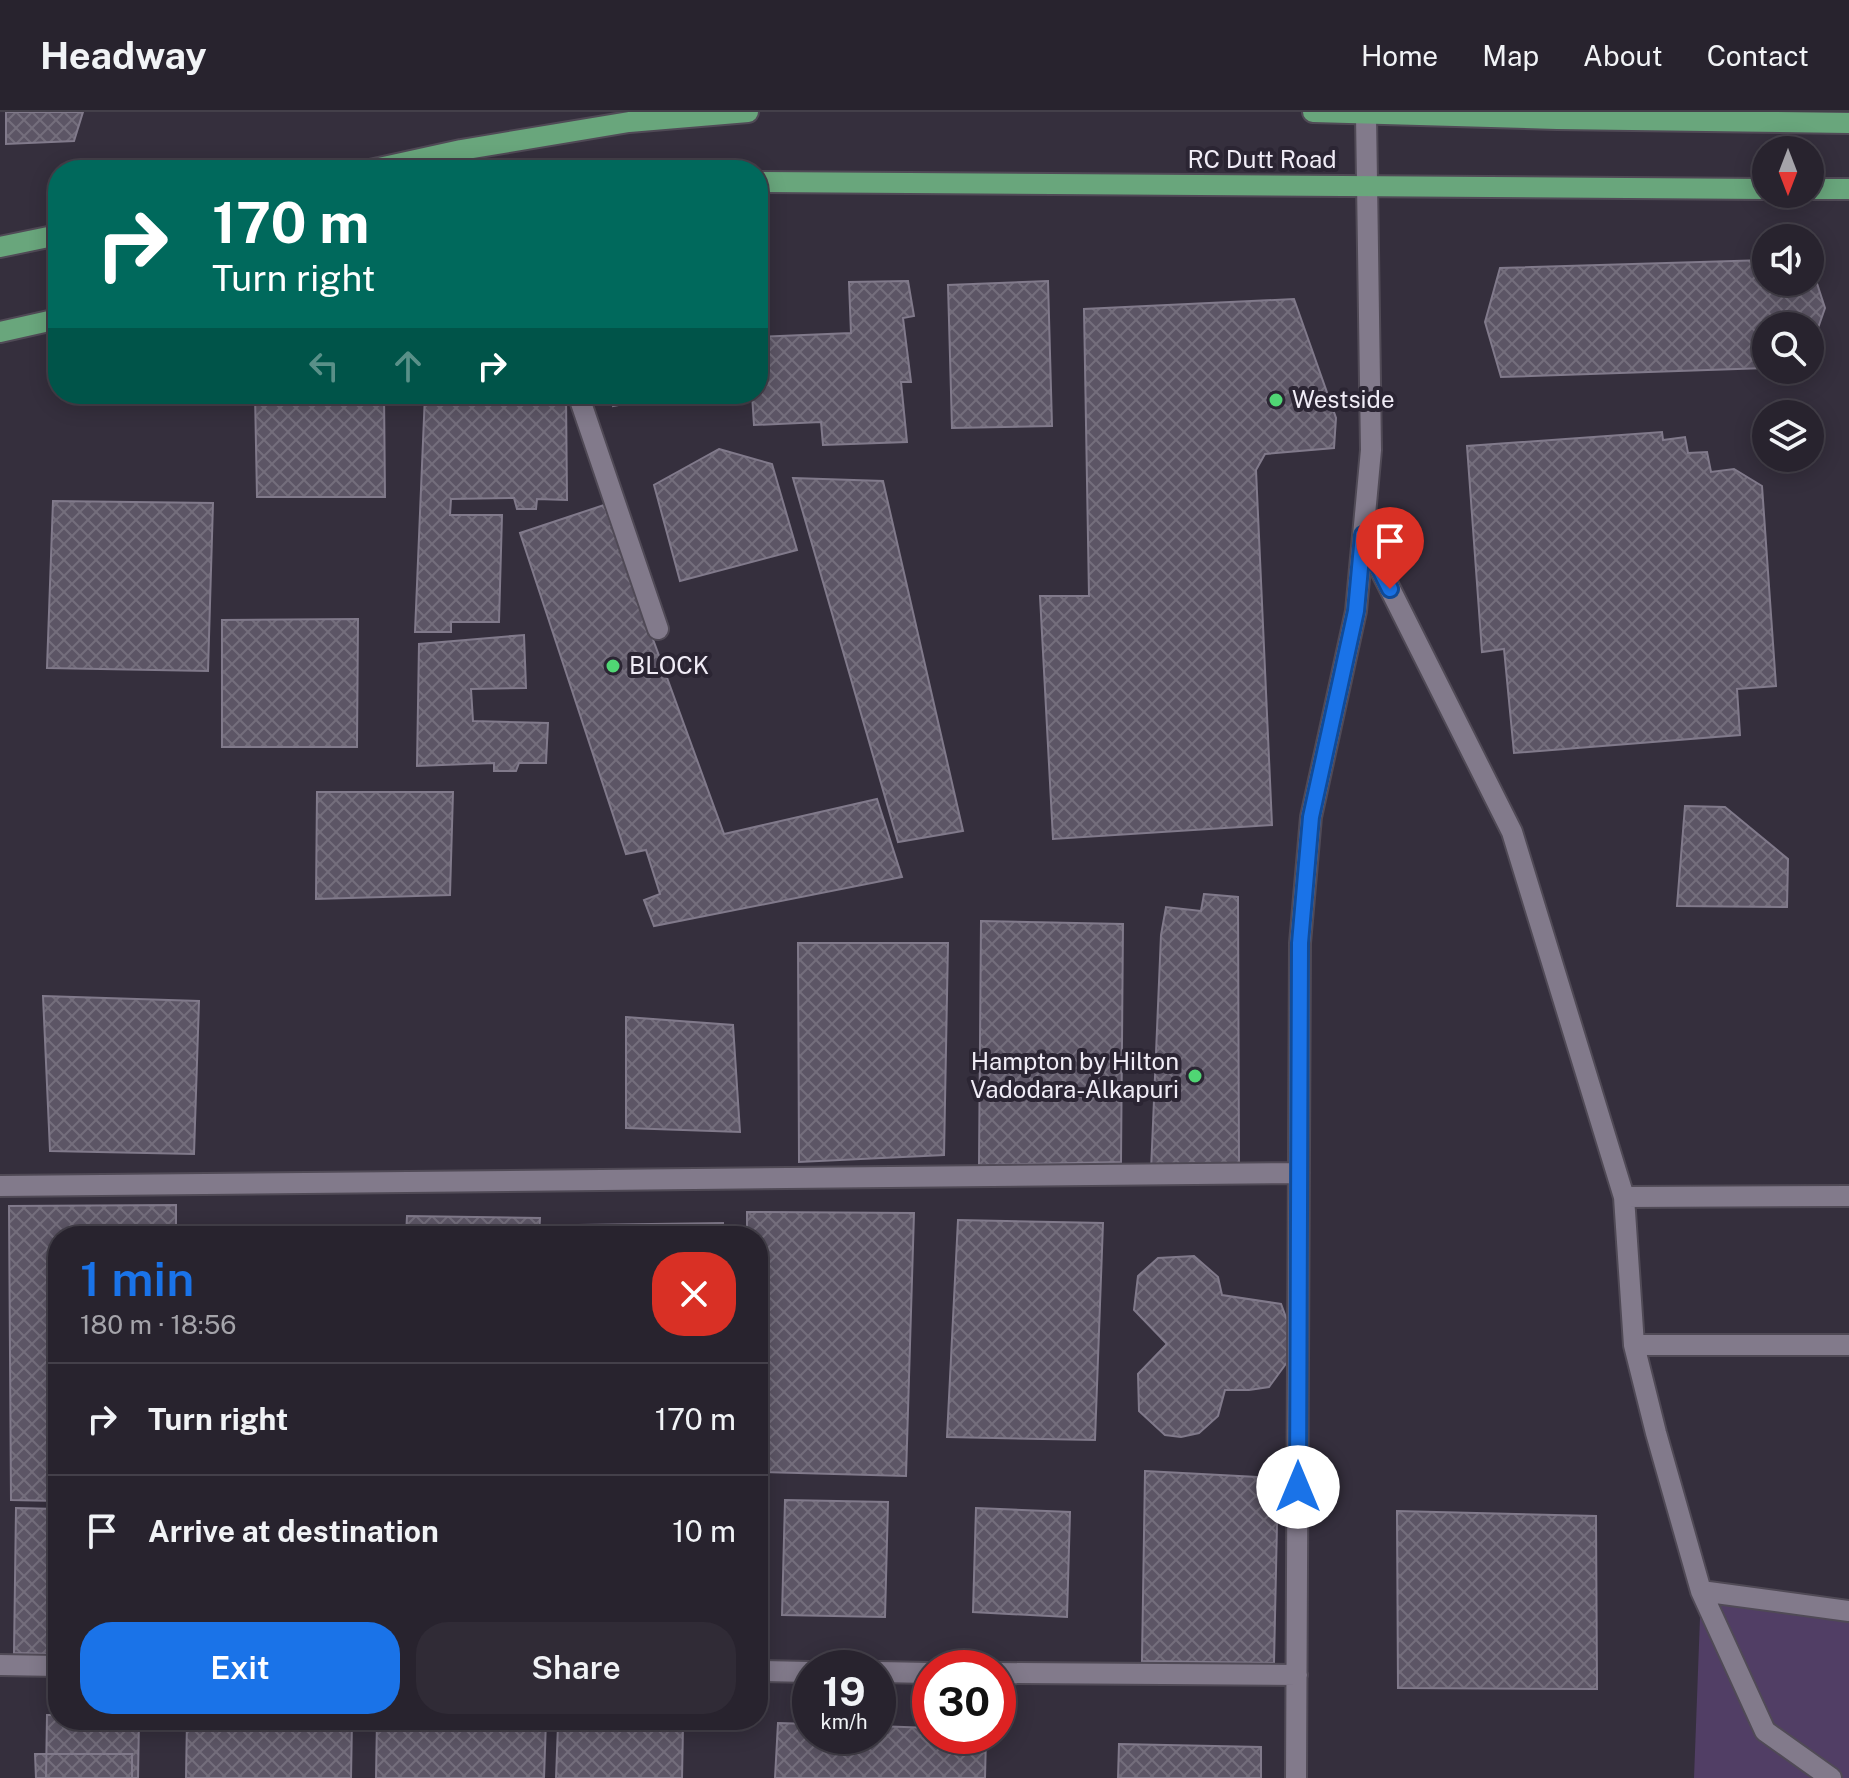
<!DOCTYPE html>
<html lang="en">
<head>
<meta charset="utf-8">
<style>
  :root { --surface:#28232e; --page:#302b36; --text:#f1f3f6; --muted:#a5a4aa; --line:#44404a; --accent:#1a73e8 }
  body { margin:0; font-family:"Public Sans",sans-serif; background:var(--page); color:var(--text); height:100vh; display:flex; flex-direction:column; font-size:30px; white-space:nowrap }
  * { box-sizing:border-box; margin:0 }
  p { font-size:26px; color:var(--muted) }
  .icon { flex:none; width:44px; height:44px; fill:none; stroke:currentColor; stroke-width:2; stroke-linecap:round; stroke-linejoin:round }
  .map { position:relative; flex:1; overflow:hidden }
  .drawer { position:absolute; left:48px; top:1114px; width:720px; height:504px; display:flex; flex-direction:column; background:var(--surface); border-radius:32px; box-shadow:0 4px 20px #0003,0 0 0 2px var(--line) }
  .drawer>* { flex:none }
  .guide { position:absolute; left:48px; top:48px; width:720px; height:244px; border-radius:32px; box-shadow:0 4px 20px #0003,0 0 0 2px var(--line); background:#00695c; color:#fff; overflow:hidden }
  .needle { width:52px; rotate:180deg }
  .tools { position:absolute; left:1752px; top:24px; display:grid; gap:16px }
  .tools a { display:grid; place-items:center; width:72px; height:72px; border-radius:50%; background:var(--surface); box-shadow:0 4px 20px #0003,0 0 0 2px var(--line); font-size:40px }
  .speed { position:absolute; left:792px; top:1538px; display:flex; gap:16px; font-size:40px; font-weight:700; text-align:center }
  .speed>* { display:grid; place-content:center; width:104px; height:104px; border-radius:50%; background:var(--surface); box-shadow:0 4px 20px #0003,0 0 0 2px var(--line); line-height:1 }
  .speed small { font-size:20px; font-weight:400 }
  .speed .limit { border:12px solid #d22; background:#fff; color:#111 }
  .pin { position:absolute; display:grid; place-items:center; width:68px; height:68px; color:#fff; margin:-82px -34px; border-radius:50% 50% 50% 0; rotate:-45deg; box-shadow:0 0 8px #0007 }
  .pin .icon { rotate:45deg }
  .me { position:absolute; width:88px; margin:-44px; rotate:0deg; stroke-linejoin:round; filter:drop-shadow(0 0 6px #0008) }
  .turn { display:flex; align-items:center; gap:28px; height:168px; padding:0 32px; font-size:36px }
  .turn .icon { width:104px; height:104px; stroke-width:2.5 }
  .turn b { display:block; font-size:56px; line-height:68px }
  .lanes { display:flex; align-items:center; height:76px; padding:0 32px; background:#0003; justify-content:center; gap:40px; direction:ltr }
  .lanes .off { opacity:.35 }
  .round { display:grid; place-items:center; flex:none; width:84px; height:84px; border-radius:32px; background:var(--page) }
  .summary { display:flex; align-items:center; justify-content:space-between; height:136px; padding:0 32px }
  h1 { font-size:48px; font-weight:600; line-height:60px; color:var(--accent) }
  .action { display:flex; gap:16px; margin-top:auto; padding:16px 32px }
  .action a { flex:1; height:92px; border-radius:32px; background:var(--accent); color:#fff; font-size:32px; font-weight:600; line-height:92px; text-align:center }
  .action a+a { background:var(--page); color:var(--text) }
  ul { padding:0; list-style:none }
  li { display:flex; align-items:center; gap:24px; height:112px; padding:0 32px; border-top:2px solid var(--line) }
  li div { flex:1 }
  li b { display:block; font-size:30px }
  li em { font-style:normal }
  header { display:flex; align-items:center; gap:48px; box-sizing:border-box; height:112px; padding:0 40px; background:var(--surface); border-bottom:2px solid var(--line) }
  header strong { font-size:38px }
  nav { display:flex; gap:44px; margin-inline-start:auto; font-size:28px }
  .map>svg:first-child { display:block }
  .park { fill:#513e65 }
  .building { fill:url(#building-cross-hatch); stroke:#817a8b; stroke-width:2 }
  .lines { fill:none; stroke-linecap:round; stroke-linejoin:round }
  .minor-casing { stroke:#504a56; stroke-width:24 }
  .major-casing { stroke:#504a56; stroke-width:24 }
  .minor { stroke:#827a8b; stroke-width:20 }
  .major { stroke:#69a67c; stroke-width:20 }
  .route-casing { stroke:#114b97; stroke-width:20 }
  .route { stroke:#1a73e8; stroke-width:14 }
  .poi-dot { fill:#50d674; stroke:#2b2533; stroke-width:3 }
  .labels { text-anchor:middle; stroke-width:8; stroke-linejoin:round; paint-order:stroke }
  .street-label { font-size:24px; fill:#f0ecf6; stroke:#2b2533 }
  .poi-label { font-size:24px; fill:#f0ecf6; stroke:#2b2533; text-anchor:start }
</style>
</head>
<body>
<header>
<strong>Headway</strong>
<nav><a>Home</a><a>Map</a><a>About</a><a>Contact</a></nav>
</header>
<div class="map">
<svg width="1849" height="1666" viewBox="0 0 1849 1666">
  <defs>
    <pattern id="building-cross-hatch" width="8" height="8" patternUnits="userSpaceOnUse" patternTransform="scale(2)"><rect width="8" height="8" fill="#5c5565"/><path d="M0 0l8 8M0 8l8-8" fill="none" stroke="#746e7c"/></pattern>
  </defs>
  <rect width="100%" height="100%" fill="#352f3d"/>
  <path class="park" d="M1701,1479L1849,1505V1666H1694Z"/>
  <path class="building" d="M6,0H83L74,29L6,32Z
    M1766,148V170H1810V150L1825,196L1810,239V214H1766V256L1501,265L1485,210L1500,156Z
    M908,169L914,204L903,206L911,270H901L907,330L823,333L821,310L754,313L752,282H758V225L851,221L849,170Z
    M1048,169L1052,314L952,316L948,173Z
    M1294,187L1336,306L1334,336L1265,342L1256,358L1272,713L1053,727L1040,484H1089L1084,197Z
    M255,282H384L385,385H257Z
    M425,282H566L567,388L537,387L536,397H517L514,386L451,387L450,403H502L499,510H451V520H415Z
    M610,282H675L613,294Z
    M1662,320L1663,328L1685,325L1688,341L1707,340L1711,360L1734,357L1762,374L1776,574L1737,577L1740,623L1514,641L1504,537L1482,540L1467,334Z
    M719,337L772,352L797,438L680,469L654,373Z
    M793,366L883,369L963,719L898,730Z
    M53,389L213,391L208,559L47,556Z
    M604,393L724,722L877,687L902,765L654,814L644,788L660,782L646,738L626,742L520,421Z
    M358,507L357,635H222V508Z
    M524,523L526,576L471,577L473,609L548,611L546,651H519L516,659H494V651L417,654L419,532Z
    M317,680H453L450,783L316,787Z
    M1685,694L1725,695L1788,747L1787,795L1677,794Z
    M1204,782L1238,785L1239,1055L1151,1059L1161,823L1166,795L1201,799Z
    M981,809L1123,812L1121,1050L979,1053Z
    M798,831H948L944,1043L799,1050Z
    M43,884L199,889L194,1042L50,1039Z
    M626,905L733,913L740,1020L626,1016Z
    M176,1093V1124H58V1389L11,1388L9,1094Z
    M747,1100L914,1101L906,1364L758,1360V1124H747Z
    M407,1104L540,1106L539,1124H406Z
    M958,1108L1103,1111L1095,1328L947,1325Z
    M723,1111V1124H578L579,1113Z
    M253,1114L349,1115L348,1124H252Z
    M1194,1144L1218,1165L1222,1183L1281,1192L1291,1219L1288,1249L1269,1275L1249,1278H1225L1218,1304L1199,1321L1181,1325L1165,1323L1139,1299L1138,1262L1167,1232L1134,1198L1138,1164L1158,1146Z
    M1145,1359L1278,1366L1274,1551L1142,1549Z
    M785,1388L888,1390L885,1505L782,1503Z
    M16,1396L58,1397V1542L14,1541Z
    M976,1396L1070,1400L1067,1505L973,1500Z
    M1397,1399L1596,1404L1597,1577L1398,1576Z
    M47,1603H58V1608H139L138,1666H46Z
    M187,1608H352L351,1666H186Z
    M377,1608H546L544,1666H376Z
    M778,1611L810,1612V1624H878V1614L930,1616V1624H986L985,1666H775Z
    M558,1613L683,1615L682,1666H556Z
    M1119,1632L1261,1635V1666H1118Z
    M35,1642H132V1666H36Z"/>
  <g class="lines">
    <g class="minor-casing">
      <path id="minor" d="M578,282L658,517
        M1363,423L1512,720L1624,1085L1634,1233L1656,1321L1701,1479L1765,1619L1831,1666
        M0,1074L1299,1061
        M1624,1085L1849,1084
        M1634,1233H1849
        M1701,1479L1849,1499
        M0,1553L58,1554
        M758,1559L810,1560
        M878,1560L930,1561
        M998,1561L1297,1563
        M1296,1666L1300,831L1311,705L1356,499L1371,338L1366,3"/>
    </g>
    <g class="major-casing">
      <path id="major" d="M1313,0L1557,7L1849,11
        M370,58L461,38L629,10L748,0
        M758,70L1766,77
        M1810,77H1849
        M0,135L58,123
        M0,220L58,207"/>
    </g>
    <use href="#minor" class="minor"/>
    <use href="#major" class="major"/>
  </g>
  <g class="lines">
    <g class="route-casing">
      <path id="route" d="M1298,1375L1300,831L1311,705L1356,499L1363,423L1390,477"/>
    </g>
    <use href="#route" class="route"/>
  </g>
  <g class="poi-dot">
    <circle cx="1276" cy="288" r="8"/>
    <circle cx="613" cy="554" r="8"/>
    <circle cx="1195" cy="964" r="8"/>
  </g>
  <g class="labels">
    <g class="street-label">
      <text x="1262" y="56">RC Dutt Road</text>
    </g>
    <g class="poi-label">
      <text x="1292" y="296">Westside</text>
      <text x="629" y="562">BLOCK</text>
      <text x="1179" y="958" text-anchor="end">Hampton by Hilton<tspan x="1179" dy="28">Vadodara-Alkapuri</tspan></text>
    </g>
  </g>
</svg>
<div class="tools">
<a><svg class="needle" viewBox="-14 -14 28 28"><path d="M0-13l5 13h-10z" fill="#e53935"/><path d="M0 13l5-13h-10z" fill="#a5a4aa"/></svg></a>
<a><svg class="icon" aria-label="sound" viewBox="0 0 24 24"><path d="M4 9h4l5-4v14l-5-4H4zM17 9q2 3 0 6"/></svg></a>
<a><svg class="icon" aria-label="search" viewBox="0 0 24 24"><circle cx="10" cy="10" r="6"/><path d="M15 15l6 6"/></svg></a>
<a><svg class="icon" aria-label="layers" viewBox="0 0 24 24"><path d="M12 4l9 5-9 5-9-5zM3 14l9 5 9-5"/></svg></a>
</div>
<div class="speed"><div>19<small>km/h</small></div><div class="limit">30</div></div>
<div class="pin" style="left:1390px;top:477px;background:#d93025"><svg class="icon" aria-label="arrive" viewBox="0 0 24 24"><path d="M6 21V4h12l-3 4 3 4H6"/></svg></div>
<svg class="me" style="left:1298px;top:1375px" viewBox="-20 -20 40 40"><circle r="19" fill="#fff"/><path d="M0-13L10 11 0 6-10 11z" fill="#1a73e8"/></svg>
<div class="guide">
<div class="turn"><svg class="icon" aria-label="right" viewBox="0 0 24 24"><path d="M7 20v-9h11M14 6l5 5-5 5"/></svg><div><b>170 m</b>Turn right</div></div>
<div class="lanes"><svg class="icon off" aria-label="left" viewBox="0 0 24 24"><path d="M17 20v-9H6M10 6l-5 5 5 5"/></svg><svg class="icon off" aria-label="ahead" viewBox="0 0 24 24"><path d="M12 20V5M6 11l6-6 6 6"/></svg><svg class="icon" aria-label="right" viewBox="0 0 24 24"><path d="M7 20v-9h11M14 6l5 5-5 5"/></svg></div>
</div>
<section class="drawer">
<div class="summary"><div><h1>1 min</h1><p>180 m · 18:56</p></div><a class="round" style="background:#d93025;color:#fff"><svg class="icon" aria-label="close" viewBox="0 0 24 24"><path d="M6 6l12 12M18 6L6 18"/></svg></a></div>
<ul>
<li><svg class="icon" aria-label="right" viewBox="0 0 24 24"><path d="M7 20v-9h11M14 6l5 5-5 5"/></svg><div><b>Turn right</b></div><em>170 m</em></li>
<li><svg class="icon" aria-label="arrive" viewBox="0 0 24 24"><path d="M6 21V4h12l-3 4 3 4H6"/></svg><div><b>Arrive at destination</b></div><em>10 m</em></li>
</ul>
<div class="action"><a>Exit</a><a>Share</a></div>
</section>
</div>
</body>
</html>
